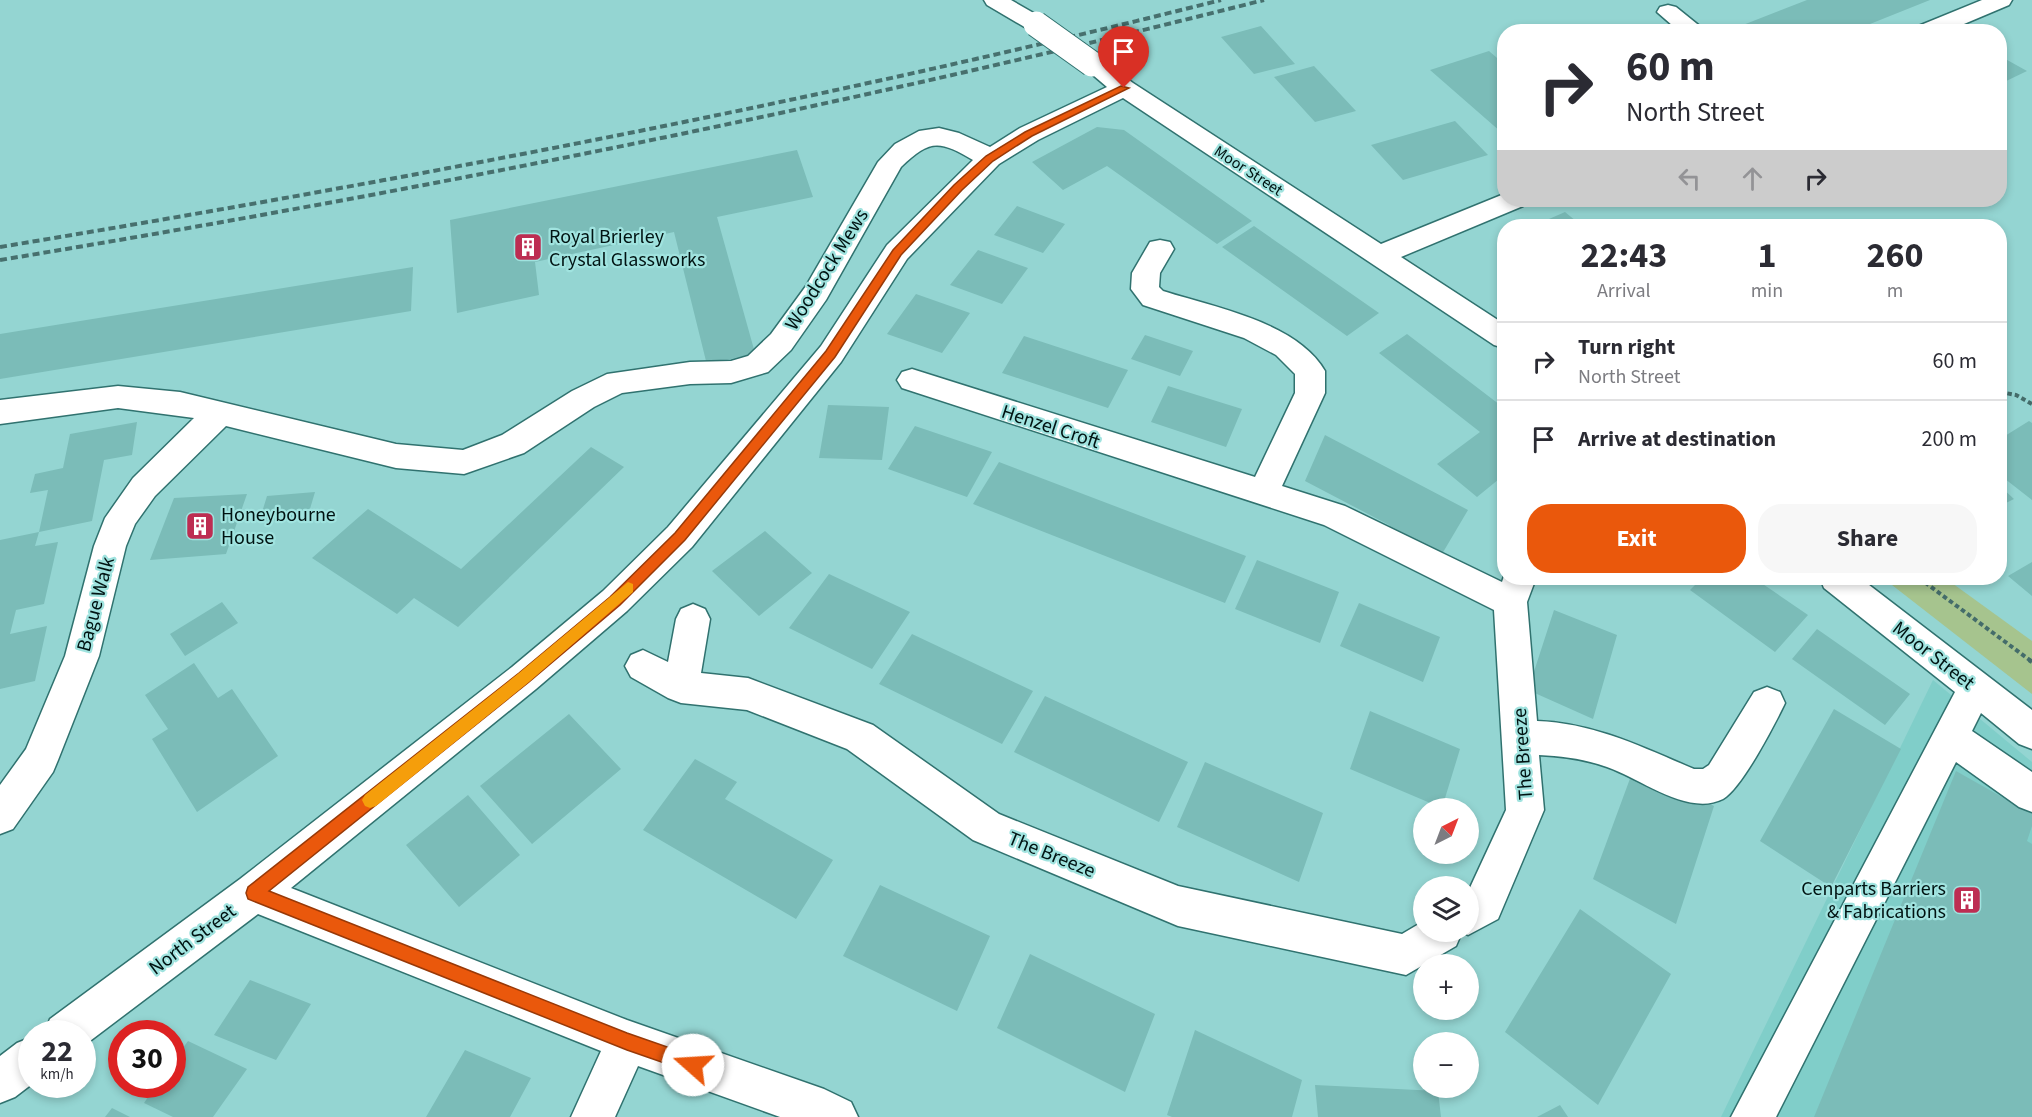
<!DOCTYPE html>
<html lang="en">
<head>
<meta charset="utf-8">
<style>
  :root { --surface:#fff; --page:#f7f7f7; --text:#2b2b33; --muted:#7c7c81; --line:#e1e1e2; --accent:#ea580c }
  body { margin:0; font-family:"Source Sans 3",sans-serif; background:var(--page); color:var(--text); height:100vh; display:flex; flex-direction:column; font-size:22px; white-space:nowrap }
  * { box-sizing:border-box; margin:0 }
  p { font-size:20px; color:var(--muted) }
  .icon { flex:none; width:33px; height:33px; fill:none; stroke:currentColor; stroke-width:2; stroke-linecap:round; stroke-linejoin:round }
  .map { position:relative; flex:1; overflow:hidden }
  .details { position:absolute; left:1497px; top:219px; width:510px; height:366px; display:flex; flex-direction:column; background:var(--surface); border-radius:24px; box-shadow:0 3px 9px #0003 }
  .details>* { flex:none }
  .top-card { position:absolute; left:1497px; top:24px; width:510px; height:183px; border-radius:24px; box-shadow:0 3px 9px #0003; background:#fff; color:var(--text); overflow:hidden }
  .needle { width:39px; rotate:42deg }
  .tools { position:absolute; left:1413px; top:798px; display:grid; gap:12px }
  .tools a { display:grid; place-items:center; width:66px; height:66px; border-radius:50%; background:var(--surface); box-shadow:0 3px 9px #0003; font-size:30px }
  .speed { position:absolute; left:18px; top:1020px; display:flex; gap:12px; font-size:30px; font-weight:700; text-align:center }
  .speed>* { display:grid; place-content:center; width:78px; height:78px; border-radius:50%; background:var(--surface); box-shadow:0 3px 9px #0003; line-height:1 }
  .speed small { font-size:15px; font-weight:400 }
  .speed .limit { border:9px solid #d22; background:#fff; color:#111 }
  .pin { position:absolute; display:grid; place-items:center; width:51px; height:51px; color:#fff; margin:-62px -26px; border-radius:50% 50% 50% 0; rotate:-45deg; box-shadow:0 0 6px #0007 }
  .pin .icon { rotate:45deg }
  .me { position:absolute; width:66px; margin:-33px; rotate:289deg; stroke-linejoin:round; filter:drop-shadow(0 0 4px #0008) }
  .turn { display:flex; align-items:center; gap:21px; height:126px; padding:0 30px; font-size:27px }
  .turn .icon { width:78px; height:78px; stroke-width:2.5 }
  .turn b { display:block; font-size:42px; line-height:51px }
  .lanes { display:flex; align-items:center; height:57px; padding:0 30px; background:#0003; justify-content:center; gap:30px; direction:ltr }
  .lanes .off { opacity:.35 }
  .eta { display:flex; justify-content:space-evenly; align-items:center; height:102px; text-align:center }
  .eta b { font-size:36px; font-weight:700; line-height:42px }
  .cta { display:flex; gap:12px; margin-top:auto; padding:12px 30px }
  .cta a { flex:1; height:69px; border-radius:24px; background:var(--accent); color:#fff; font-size:24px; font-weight:700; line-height:69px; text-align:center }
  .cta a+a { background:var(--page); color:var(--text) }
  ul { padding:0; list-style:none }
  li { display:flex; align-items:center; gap:18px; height:78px; padding:0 30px; border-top:2px solid var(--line) }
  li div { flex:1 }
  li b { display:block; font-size:22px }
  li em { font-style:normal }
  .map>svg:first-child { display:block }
  .built { fill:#80cec9 }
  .green { fill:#a6c48e }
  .building { fill:#7bbcb8 }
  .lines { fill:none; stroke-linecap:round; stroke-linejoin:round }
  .minor-casing { stroke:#30726f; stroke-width:3 }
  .path-far1 { stroke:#446c6a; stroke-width:4; stroke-dasharray:4.5 3; stroke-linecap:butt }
  .path { stroke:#446c6a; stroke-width:4.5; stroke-dasharray:5 4; stroke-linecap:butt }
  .minor { fill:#fff; fill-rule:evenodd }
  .rail { stroke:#47706e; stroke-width:4; stroke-dasharray:7 4; stroke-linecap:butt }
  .minor-bridge-casing { stroke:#30726f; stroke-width:27; stroke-linecap:butt }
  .minor-bridge { stroke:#fff; stroke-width:25 }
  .route { fill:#ea580c; stroke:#983908; stroke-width:1.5 }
  .slow { fill:#f59e0b }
  .labels { text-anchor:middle; stroke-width:4.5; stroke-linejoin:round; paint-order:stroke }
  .far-street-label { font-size:16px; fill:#001312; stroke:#a0e3df }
  .poi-label { font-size:20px; fill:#001312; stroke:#a0e3df; text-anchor:start }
  .street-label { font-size:20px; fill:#001312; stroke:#a0e3df }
</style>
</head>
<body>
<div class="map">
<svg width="2032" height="1117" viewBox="0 0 2032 1117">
  <rect width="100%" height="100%" fill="#94d5d2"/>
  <path class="built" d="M1933,680L2032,762V1117H1721Z"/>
  <path class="green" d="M1883,578H1945L2032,641V694Z"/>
  <path class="building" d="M1807,0H1930L1850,32H1725Z
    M1261,26L1295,64L1254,74L1221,37Z
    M1489,51L1504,64V131L1501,132L1430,70Z
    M2000,56L2027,71L2000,84Z
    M1314,66L1356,111L1315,122L1274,77Z
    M1455,121L1488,155L1403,180L1371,145Z
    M1097,127L1124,130L1252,221L1217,244L1107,166L1063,190L1032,162Z
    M797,150L813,197L717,217L755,353L707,365L674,232L535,262L539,295L457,313L450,220Z
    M1017,206L1065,224L1043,253L994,235Z
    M1565,212L1582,226H1533Z
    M1254,226L1379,313L1347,336L1222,247Z
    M978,250L1028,268L1002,304L950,285Z
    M413,267L411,311L0,379V334Z
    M916,294L970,313L942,353L887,334Z
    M1407,334L1504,408V475L1477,497L1437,464L1480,432L1379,353Z
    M1145,335L1193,351L1180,376L1131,359Z
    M1024,336L1128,370L1108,408L1002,373Z
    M1168,386L1242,409L1226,447L1151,422Z
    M828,405L889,407L882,460L819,458Z
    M2029,421L2032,423V500L2000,475V439Z
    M137,422L132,455L104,460L92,521L39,532L48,490L30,493L35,474L63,468L70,434Z
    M915,426L992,452L967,497L888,469Z
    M1325,435L1468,510L1442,554L1402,544L1389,525L1305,481Z
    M591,447L624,467L458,627L414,598L397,614L312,558L368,509L461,569Z
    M999,462L1246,556L1225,603L973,504Z
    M2000,486L2014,499L2000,506Z
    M315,492L307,519L259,522L267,496Z
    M247,494L226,554L150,560L174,498Z
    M765,531L812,573L759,616L712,571Z
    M39,532L35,546L58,542L44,604L16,610L10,634L47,626L35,681L0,689V540Z
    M1257,560L1339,592L1320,643L1235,609Z
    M2032,562V596L2008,576Z
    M829,574L910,612L872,669L789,628Z
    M1702,578H1754L1808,615L1775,652L1690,590Z
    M222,602L238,623L185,656L170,634Z
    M1359,603L1440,637L1423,682L1340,646Z
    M1554,610L1617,635L1593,719L1528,690Z
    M1817,629L1910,694L1885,725L1792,659Z
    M912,634L1033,691L1002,744L879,684Z
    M194,663L218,698L232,689L278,756L197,812L152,739L168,729L145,695Z
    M1045,696L1188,762L1159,822L1014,752Z
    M1834,709L1901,749L1831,887L1760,841Z
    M1370,711L1460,749L1442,808L1350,769Z
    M569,714L621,769L532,844L480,786Z
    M695,759L737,782L725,799L833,860L796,919L643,830Z
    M1205,762L1323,813L1299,882L1177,827Z
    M1635,765L1714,806L1676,924L1593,879Z
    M1956,771L2032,814V826L2027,841L2032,844V1117H1814Z
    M468,795L520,855L459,907L406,845Z
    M880,885L990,936L957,1011L843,956Z
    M1580,909L1671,974L1598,1105L1505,1032Z
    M1030,954L1155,1014L1125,1092L997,1028Z
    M250,980L311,1004L276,1060L214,1035Z
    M1195,1030L1302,1080L1292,1117H1172L1167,1115Z
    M188,1041L247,1069L213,1117H173L144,1103L157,1084H172V1063Z
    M465,1050L531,1078L510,1117H426Z
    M1315,1085L1438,1091L1441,1117H1318Z
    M1560,1105L1568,1117H1537Z
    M112,1108L130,1117H105Z"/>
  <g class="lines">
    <g class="minor-casing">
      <path id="minor" d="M984,0H1011L1044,19L1047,24L1044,29H1028L987,5Z
        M1982,0H2012L2009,5L1945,32H1913L1916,27Z
        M1668,5L1676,7L1707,32H1680L1657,12L1660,7Z
        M1092,57L1100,59L1133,83L1381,244L1504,194V200H1527L1523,206L1401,257L1504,324V348L1494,345L1123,98L1038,140L999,164L907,259L841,362L692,547L627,611L536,689L291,888L627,1020L824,1089L851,1102L858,1117H780L638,1066L615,1117H571L601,1051L258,914L82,1047V1034H44L50,1019L240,879L512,667L603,591L668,527L821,346L887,245L973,160C939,140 930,139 901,167L826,300L791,350L768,372L731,383L690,384L622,393L594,407L524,453L464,474L396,468L226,426L155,496L135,524L126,546L99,656L58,760L53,772L13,829L0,834V785L26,749L65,656L94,546L105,518L133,478L194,418L118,408L0,424V400L118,386L180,392L396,444L463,450L502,435L572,391L607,374L690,362L731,361L748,356L771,334L806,286L878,162L895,144L919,131L939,128L959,133L990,147L1020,128L1107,87L1080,64L1084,59Z
        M1160,240L1170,242L1174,249L1160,273L1159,287L1163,291C1213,307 1297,322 1325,371V393L1282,486L1345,506L1502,582L1504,576L1536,578L1527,602L1537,721C1594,723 1642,747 1694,769H1703L1709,765L1754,692L1767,687L1780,692L1785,703C1775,724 1742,788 1723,799C1688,817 1640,778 1607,767C1584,759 1563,756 1539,755L1544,810L1498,919L1468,935L1462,932L1456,946L1406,975L1178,926L973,840L847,749L747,710L681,703L668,698L631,677L625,666L631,655L643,650L668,662L676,619L681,609L693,604L705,609L710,619L701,673L748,678L873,725L999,814L1178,886L1402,934L1424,921V932H1468V892L1506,810L1494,610L1324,525L902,388L897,380L902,372L912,369L1255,477L1295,393V374L1276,355L1244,338L1143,305L1131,289L1132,273L1150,242Z
        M1820,578H1860L2032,710V749L2019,744L1981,713L1972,731L2032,772V812L2019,807L1956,762L1776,1117H1731L1955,692L1824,588Z
        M32,1037V1084L15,1097L0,1103V1056L17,1043Z"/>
    </g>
    <path class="path-far1" d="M2000,392L2016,395L2032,404
      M1919,578L2031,661"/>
    <path class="path" d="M2029,660L2032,662"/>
    <use href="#minor" class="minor"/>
    <path class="rail" d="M0,247C410,179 818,102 1221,0
      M0,260C425,190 846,106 1264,0"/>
    <g class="minor-bridge-casing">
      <path id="minor-bridge" d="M1036,24L1092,64"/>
    </g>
    <use href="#minor-bridge" class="minor-bridge"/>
  </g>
  <path class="route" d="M1121,86L1129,88L1032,136L993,161L962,190L901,255L835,357L685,540L620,605L529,682L269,891L627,1033L699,1058L702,1065L699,1071L693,1073L627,1050L248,899L246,893L248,887L519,673L610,597L675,533L826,351L893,250L954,185L986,156L1025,132Z"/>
  <path class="slow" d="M628,582L633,584V592L529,682L376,806L370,808L365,806L362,800L365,795L519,673Z"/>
  <defs>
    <g id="building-square" transform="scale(1.5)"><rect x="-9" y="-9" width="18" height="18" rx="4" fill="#bd2d52" stroke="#a0e3df"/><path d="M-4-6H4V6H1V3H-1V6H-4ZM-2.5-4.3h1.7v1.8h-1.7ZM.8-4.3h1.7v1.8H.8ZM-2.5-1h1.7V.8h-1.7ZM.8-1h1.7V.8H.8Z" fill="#fff"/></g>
  </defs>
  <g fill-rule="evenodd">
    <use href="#building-square" x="528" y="247"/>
    <use href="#building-square" x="200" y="526"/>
    <use href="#building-square" x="1967" y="900"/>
  </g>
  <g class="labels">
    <g class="far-street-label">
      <text transform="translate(1249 170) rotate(33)" y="6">Moor Street</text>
    </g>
    <g class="poi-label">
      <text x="549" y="243">Royal Brierley<tspan x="549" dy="23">Crystal Glassworks</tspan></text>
      <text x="221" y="521">Honeybourne<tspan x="221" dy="23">House</tspan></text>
      <text x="1946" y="895" text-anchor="end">Cenparts Barriers<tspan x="1946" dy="23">&amp; Fabrications</tspan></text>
    </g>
    <g class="street-label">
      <text transform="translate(826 269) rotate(-58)" y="7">Woodcock Mews</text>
      <text transform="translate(1051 426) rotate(18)" y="7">Henzel Croft</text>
      <text transform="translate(95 604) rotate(-75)" y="7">Bague Walk</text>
      <text transform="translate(1934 655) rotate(38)" y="7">Moor Street</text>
      <text transform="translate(1522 754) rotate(-94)" y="7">The Breeze</text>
      <text transform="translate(1052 854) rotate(22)" y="7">The Breeze</text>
      <text transform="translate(192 939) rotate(-37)" y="7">North Street</text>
    </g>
  </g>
</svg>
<div class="tools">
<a><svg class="needle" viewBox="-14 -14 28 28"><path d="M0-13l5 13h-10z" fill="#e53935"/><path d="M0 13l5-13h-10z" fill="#7c7c81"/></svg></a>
<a><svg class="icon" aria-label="layers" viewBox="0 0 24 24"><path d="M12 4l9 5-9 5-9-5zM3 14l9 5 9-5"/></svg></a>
<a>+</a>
<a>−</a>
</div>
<div class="speed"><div>22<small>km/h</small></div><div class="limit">30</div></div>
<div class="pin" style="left:1124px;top:88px;background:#d93025"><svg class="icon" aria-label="arrive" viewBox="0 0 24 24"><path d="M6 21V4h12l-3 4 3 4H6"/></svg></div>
<svg class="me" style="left:693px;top:1065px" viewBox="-20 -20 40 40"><circle r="19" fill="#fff"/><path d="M0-13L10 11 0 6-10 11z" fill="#ea580c"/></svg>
<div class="top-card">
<div class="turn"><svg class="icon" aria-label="right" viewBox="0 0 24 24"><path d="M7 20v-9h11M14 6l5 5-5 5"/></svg><div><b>60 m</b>North Street</div></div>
<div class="lanes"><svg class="icon off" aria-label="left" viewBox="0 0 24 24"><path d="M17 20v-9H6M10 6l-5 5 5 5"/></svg><svg class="icon off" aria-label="ahead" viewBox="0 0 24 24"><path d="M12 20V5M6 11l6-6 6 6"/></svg><svg class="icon" aria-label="right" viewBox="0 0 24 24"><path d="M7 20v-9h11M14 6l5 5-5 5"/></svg></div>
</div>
<section class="details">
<div class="eta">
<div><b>22:43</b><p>Arrival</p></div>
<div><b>1</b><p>min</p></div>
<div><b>260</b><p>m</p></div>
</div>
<ul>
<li><svg class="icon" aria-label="right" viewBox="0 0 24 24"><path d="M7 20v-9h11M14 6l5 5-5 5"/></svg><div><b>Turn right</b><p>North Street</p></div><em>60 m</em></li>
<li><svg class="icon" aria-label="arrive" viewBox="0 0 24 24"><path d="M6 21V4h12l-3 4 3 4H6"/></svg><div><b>Arrive at destination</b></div><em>200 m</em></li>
</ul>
<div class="cta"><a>Exit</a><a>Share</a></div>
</section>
</div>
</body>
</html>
